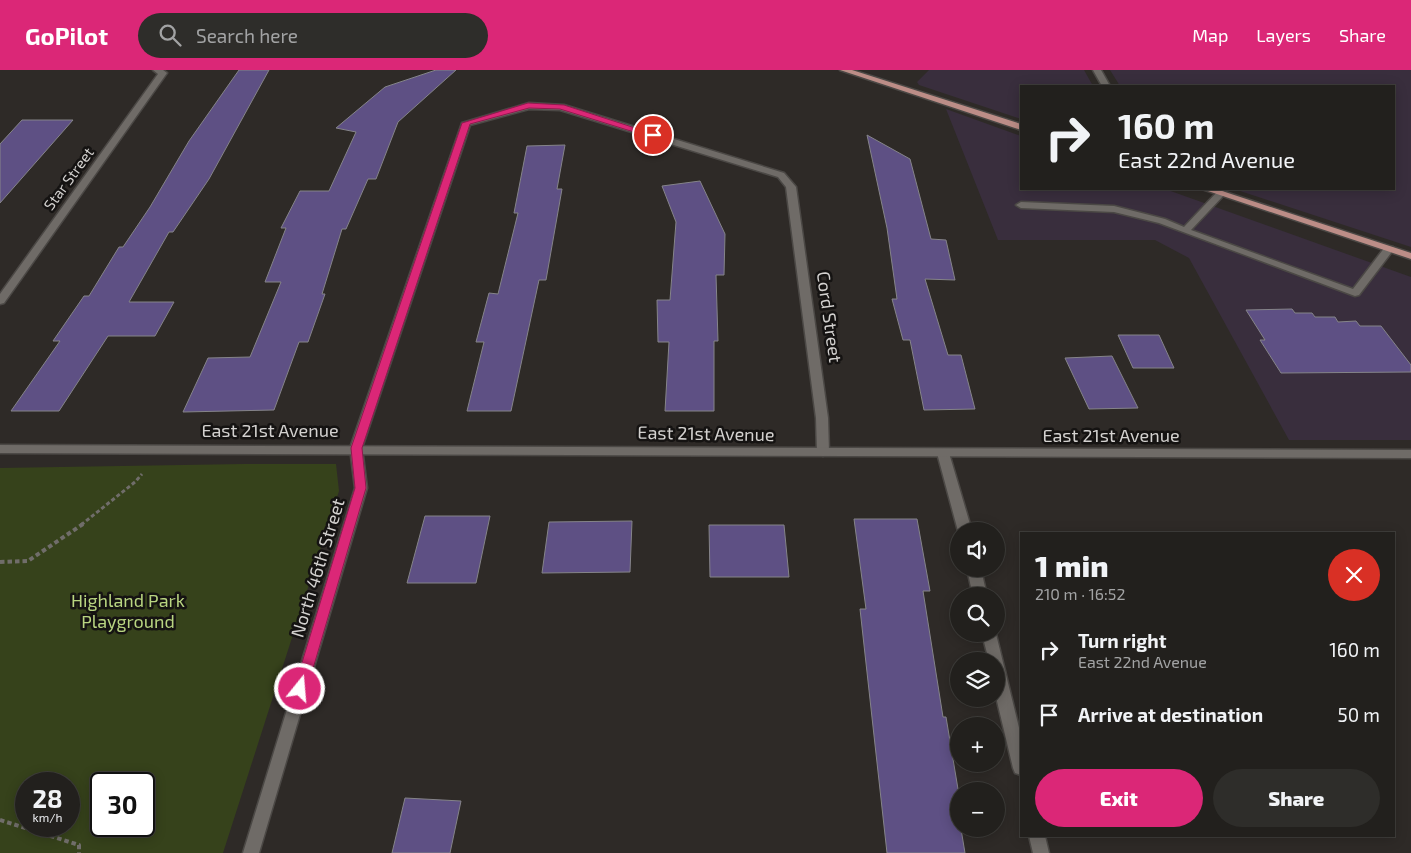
<!DOCTYPE html>
<html lang="en">
<head>
<meta charset="utf-8">
<style>
  :root { --surface:#22201d; --page:#2e2d2a; --text:#f1f3f6; --muted:#a2a3a4; --line:#3f3e3b; --accent:#db2777 }
  body { margin:0; font-family:"Exo 2",sans-serif; background:var(--page); color:var(--text); height:100vh; display:flex; flex-direction:column; font-size:19px; white-space:nowrap }
  * { box-sizing:border-box; margin:0 }
  p { font-size:16px; color:var(--muted) }
  .icon { flex:none; width:28px; height:28px; fill:none; stroke:currentColor; stroke-width:2; stroke-linecap:round; stroke-linejoin:round }
  .map { position:relative; flex:1; overflow:hidden }
  .details { position:absolute; left:1020px; top:462px; width:375px; height:305px; display:flex; flex-direction:column; background:var(--surface); border-radius:0px; box-shadow:0 2px 12px #0003,0 0 0 1px var(--line) }
  .details>* { flex:none }
  .hud { position:absolute; left:1020px; top:15px; width:375px; height:105px; border-radius:0px; box-shadow:0 2px 12px #0003,0 0 0 1px var(--line); background:#22201d; color:var(--text); overflow:hidden }
  .buttons { position:absolute; left:950px; top:452px; display:grid; gap:10px }
  .buttons a { display:grid; place-items:center; width:55px; height:55px; border-radius:50%; background:var(--surface); box-shadow:0 2px 12px #0003,0 0 0 1px var(--line); font-size:25px }
  .speed { position:absolute; left:15px; top:702px; display:flex; gap:10px; font-size:25px; font-weight:700; text-align:center }
  .speed>* { display:grid; place-content:center; width:65px; height:65px; border-radius:50%; background:var(--surface); box-shadow:0 2px 12px #0003,0 0 0 1px var(--line); line-height:1 }
  .speed small { font-size:12px; font-weight:400 }
  .speed .limit { border:2px solid #111; border-radius:8px; background:#fff; color:#111 }
  .pin { position:absolute; display:grid; place-items:center; width:42px; height:42px; color:#fff; margin:-21px; border:2px solid #fff; border-radius:50%; box-shadow:0 1px 5px #0007 }
  .me { position:absolute; width:55px; margin:-28px; rotate:17deg; stroke-linejoin:round; filter:drop-shadow(0 0 4px #0008) }
  .turn { display:flex; align-items:center; gap:18px; height:105px; padding:0 15px; font-size:22px }
  .turn .icon { width:65px; height:65px; stroke-width:2.5 }
  .turn b { display:block; font-size:35px; line-height:42px }
  .round { display:grid; place-items:center; flex:none; width:52px; height:52px; border-radius:26px; background:var(--page) }
  .summary { display:flex; align-items:center; justify-content:space-between; height:85px; padding:0 15px }
  h1 { font-size:30px; font-weight:800; line-height:38px }
  .primary-button { display:flex; gap:10px; margin-top:auto; padding:10px 15px }
  .primary-button a { flex:1; height:58px; border-radius:30px; background:var(--accent); color:#fff; font-size:20px; font-weight:800; line-height:58px; text-align:center }
  .primary-button a+a { background:var(--page); color:var(--text) }
  ul { padding:0; list-style:none }
  li { display:flex; align-items:center; gap:15px; height:65px; padding:0 15px }
  li div { flex:1 }
  li b { display:block; font-size:19px }
  li em { font-style:normal }
  header { display:flex; align-items:center; gap:30px; box-sizing:border-box; height:70px; padding:0 25px; background:var(--accent); color:#fff }
  header strong { font-size:24px }
  nav { display:flex; gap:28px; margin-inline-start:auto; font-size:18px }
  .search { width:350px; height:45px; background:var(--page); display:flex; align-items:center; gap:12px; box-sizing:border-box; padding:0 18px; border-radius:28px; color:var(--muted); font-size:19px }
  .map>svg:first-child { display:block }
  .commercial { fill:#392e3d }
  .green { fill:#36421b; fill-rule:evenodd }
  .building { fill:#5e5084; stroke:#858489 }
  .lines { fill:none; stroke-linecap:round; stroke-linejoin:round }
  .service-casing { stroke:#4b4845; stroke-width:3 }
  .minor-casing { stroke:#4b4845; stroke-width:3 }
  .tertiary-casing { stroke:#4b4845; stroke-width:3 }
  .primary-casing { stroke:#4b4845; stroke-width:3 }
  .path-far1 { stroke:#706d6a; stroke-width:3; stroke-dasharray:4 2.5; stroke-linecap:butt }
  .path { stroke:#706d6a; stroke-width:4; stroke-dasharray:4.5 3; stroke-linecap:butt }
  .service { fill:#6f6b67; fill-rule:evenodd }
  .minor { fill:#6f6b67; fill-rule:evenodd }
  .tertiary { fill:#6f6b67; fill-rule:evenodd }
  .primary { fill:#bc8d87; fill-rule:evenodd }
  .route { fill:#db2777; stroke:#8e194d }
  .labels { text-anchor:middle; stroke-width:5; stroke-linejoin:round; paint-order:stroke }
  .far-street-label { font-size:15px; fill:#d3d1cf; stroke:#151312 }
  .street-label { font-size:18px; fill:#d3d1cf; stroke:#151312 }
  .park-label { font-size:18px; fill:#b9d581; stroke:#151312 }
</style>
</head>
<body>
<header>
<strong>GoPilot</strong>
<div class="search"><svg class="icon" aria-label="search" viewBox="0 0 24 24"><circle cx="10" cy="10" r="6"/><path d="M15 15l6 6"/></svg>Search here</div>
<nav><a>Map</a><a>Layers</a><a>Share</a></nav>
</header>
<div class="map">
<svg width="1411" height="783" viewBox="0 0 1411 783">
  <rect width="100%" height="100%" fill="#2e2a27"/>
  <path class="commercial" d="M929,0H1084L1093,16H1021V49L919,15L917,12Z
    M1110,0H1411V177L1234,119H1394V16H1120Z
    M946,39L1021,66V119H1165L1411,207V370H1289L1189,188L1155,170H998Z"/>
  <path class="green" d="M244,394H336L339,421L223,783H0V398ZM26,714H69V756H26ZM101,714H144V756H101Z"/>
  <path class="building" d="M239,0H269L209,109L173,162H169L129,232H174L155,266H108L59,341H11L60,271H53L84,226H89L119,177H123L150,137L189,71Z
    M436,0H456L398,52L376,109H368L346,159H342L322,224H325L308,272H299L274,340L183,342L208,288L250,287L281,212H265L286,158H281L300,121H329L356,62L336,58L385,17Z
    M22,50H73L0,133V74Z
    M867,65L910,89L931,169L946,170L955,210L925,209L948,285H961L975,339L924,340L910,270H903L892,229H897L887,158Z
    M565,75L557,119H562L546,210H539L511,341H467L484,272H476L489,223L498,224L518,143H514L527,76Z
    M700,111L725,164L724,205H716L718,271H714V341H665L669,272H658L657,230H670L676,152L662,116Z
    M1292,239L1295,243H1312L1315,247H1335L1338,252L1356,251L1360,256H1381L1411,295V302L1281,303L1260,270H1265L1246,240Z
    M1118,265H1159L1174,298H1133Z
    M1112,286L1138,338L1089,339L1065,288Z
    M425,446H490L476,513H407Z
    M854,449H917L930,521H923L943,647H946L959,725V759H961L965,783H887L860,539H866Z
    M632,451L630,502L542,503L549,452Z
    M709,455H784L789,507H710Z
    M405,728L461,731L450,783H392Z"/>
  <g class="lines">
    <g class="service-casing">
      <path id="service" d="M1221,120L1226,123L1224,125L1191,160L1353,219L1385,177H1393L1394,179L1359,225L1355,226L1159,153L1114,142L1021,138L1016,135L1021,132L1114,136L1165,149L1184,157L1218,121Z"/>
    </g>
    <g class="minor-casing">
      <path id="minor" d="M153,0H163L167,3L4,233L0,234V224L158,4Z
        M1093,0H1101L1110,16H1102Z
        M529,33L564,35L784,103L796,117L828,348L829,382L823,386L817,382L816,348L786,117L778,107L560,40L529,39L470,55L362,378L367,418L259,783H243L355,418L350,378L462,53Z
        M943,379L949,383L972,461H958L937,383Z
        M967,499H981L987,526H973Z
        M982,564H996L1021,666V705L1015,703L1013,698L996,627V591H989Z
        M1029,766H1045L1049,783H1033Z"/>
    </g>
    <g class="tertiary-casing">
      <path id="tertiary" d="M0,375L1411,380V388L0,383Z"/>
    </g>
    <g class="primary-casing">
      <path id="primary" d="M840,0H852L1021,54V60Z
        M1202,119H1216L1411,183V189Z"/>
    </g>
    <path class="path-far1" d="M81,455L135,412L142,404"/>
    <path class="path" d="M0,492L28,491L83,454
      M0,750L79,775V783"/>
    <use href="#service" class="service"/>
    <use href="#minor" class="minor"/>
    <use href="#tertiary" class="tertiary"/>
    <use href="#primary" class="primary"/>
  </g>
  <path class="route" d="M528,33L564,35L657,65L650,67L560,39L529,38L470,54L362,378L366,418L307,619L305,623L300,625L296,623L294,619L355,418L351,378L462,53Z"/>
  <g class="labels">
    <g class="far-street-label">
      <text transform="translate(69 109) rotate(-54)" y="5">Star Street</text>
    </g>
    <g class="street-label">
      <text transform="translate(829 247) rotate(82)" y="6">Cord Street</text>
      <text x="270" y="367">East 21st Avenue</text>
      <text transform="translate(706 364) rotate(1)" y="6">East 21st Avenue</text>
      <text x="1111" y="372">East 21st Avenue</text>
      <text transform="translate(318 498) rotate(-73)" y="6">North 46th Street</text>
    </g>
    <g class="park-label">
      <text x="128" y="537">Highland Park<tspan x="128" dy="21">Playground</tspan></text>
    </g>
  </g>
</svg>
<div class="buttons">
<a><svg class="icon" aria-label="sound" viewBox="0 0 24 24"><path d="M4 9h4l5-4v14l-5-4H4zM17 9q2 3 0 6"/></svg></a>
<a><svg class="icon" aria-label="search" viewBox="0 0 24 24"><circle cx="10" cy="10" r="6"/><path d="M15 15l6 6"/></svg></a>
<a><svg class="icon" aria-label="layers" viewBox="0 0 24 24"><path d="M12 4l9 5-9 5-9-5zM3 14l9 5 9-5"/></svg></a>
<a>+</a>
<a>−</a>
</div>
<div class="speed"><div>28<small>km/h</small></div><div class="limit">30</div></div>
<div class="pin" style="left:653px;top:65px;background:#d93025"><svg class="icon" aria-label="arrive" viewBox="0 0 24 24"><path d="M6 21V4h12l-3 4 3 4H6"/></svg></div>
<svg class="me" style="left:300px;top:619px" viewBox="-20 -20 40 40"><circle r="17" fill="#db2777" stroke="#fff" stroke-width="3"/><path d="M0-11L8 9 0 5-8 9z" fill="#fff"/></svg>
<div class="hud">
<div class="turn"><svg class="icon" aria-label="right" viewBox="0 0 24 24"><path d="M7 20v-9h11M14 6l5 5-5 5"/></svg><div><b>160 m</b>East 22nd Avenue</div></div>
</div>
<section class="details">
<div class="summary"><div><h1>1 min</h1><p>210 m · 16:52</p></div><a class="round" style="background:#d93025;color:#fff"><svg class="icon" aria-label="close" viewBox="0 0 24 24"><path d="M6 6l12 12M18 6L6 18"/></svg></a></div>
<ul>
<li><svg class="icon" aria-label="right" viewBox="0 0 24 24"><path d="M7 20v-9h11M14 6l5 5-5 5"/></svg><div><b>Turn right</b><p>East 22nd Avenue</p></div><em>160 m</em></li>
<li><svg class="icon" aria-label="arrive" viewBox="0 0 24 24"><path d="M6 21V4h12l-3 4 3 4H6"/></svg><div><b>Arrive at destination</b></div><em>50 m</em></li>
</ul>
<div class="primary-button"><a>Exit</a><a>Share</a></div>
</section>
</div>
</body>
</html>
